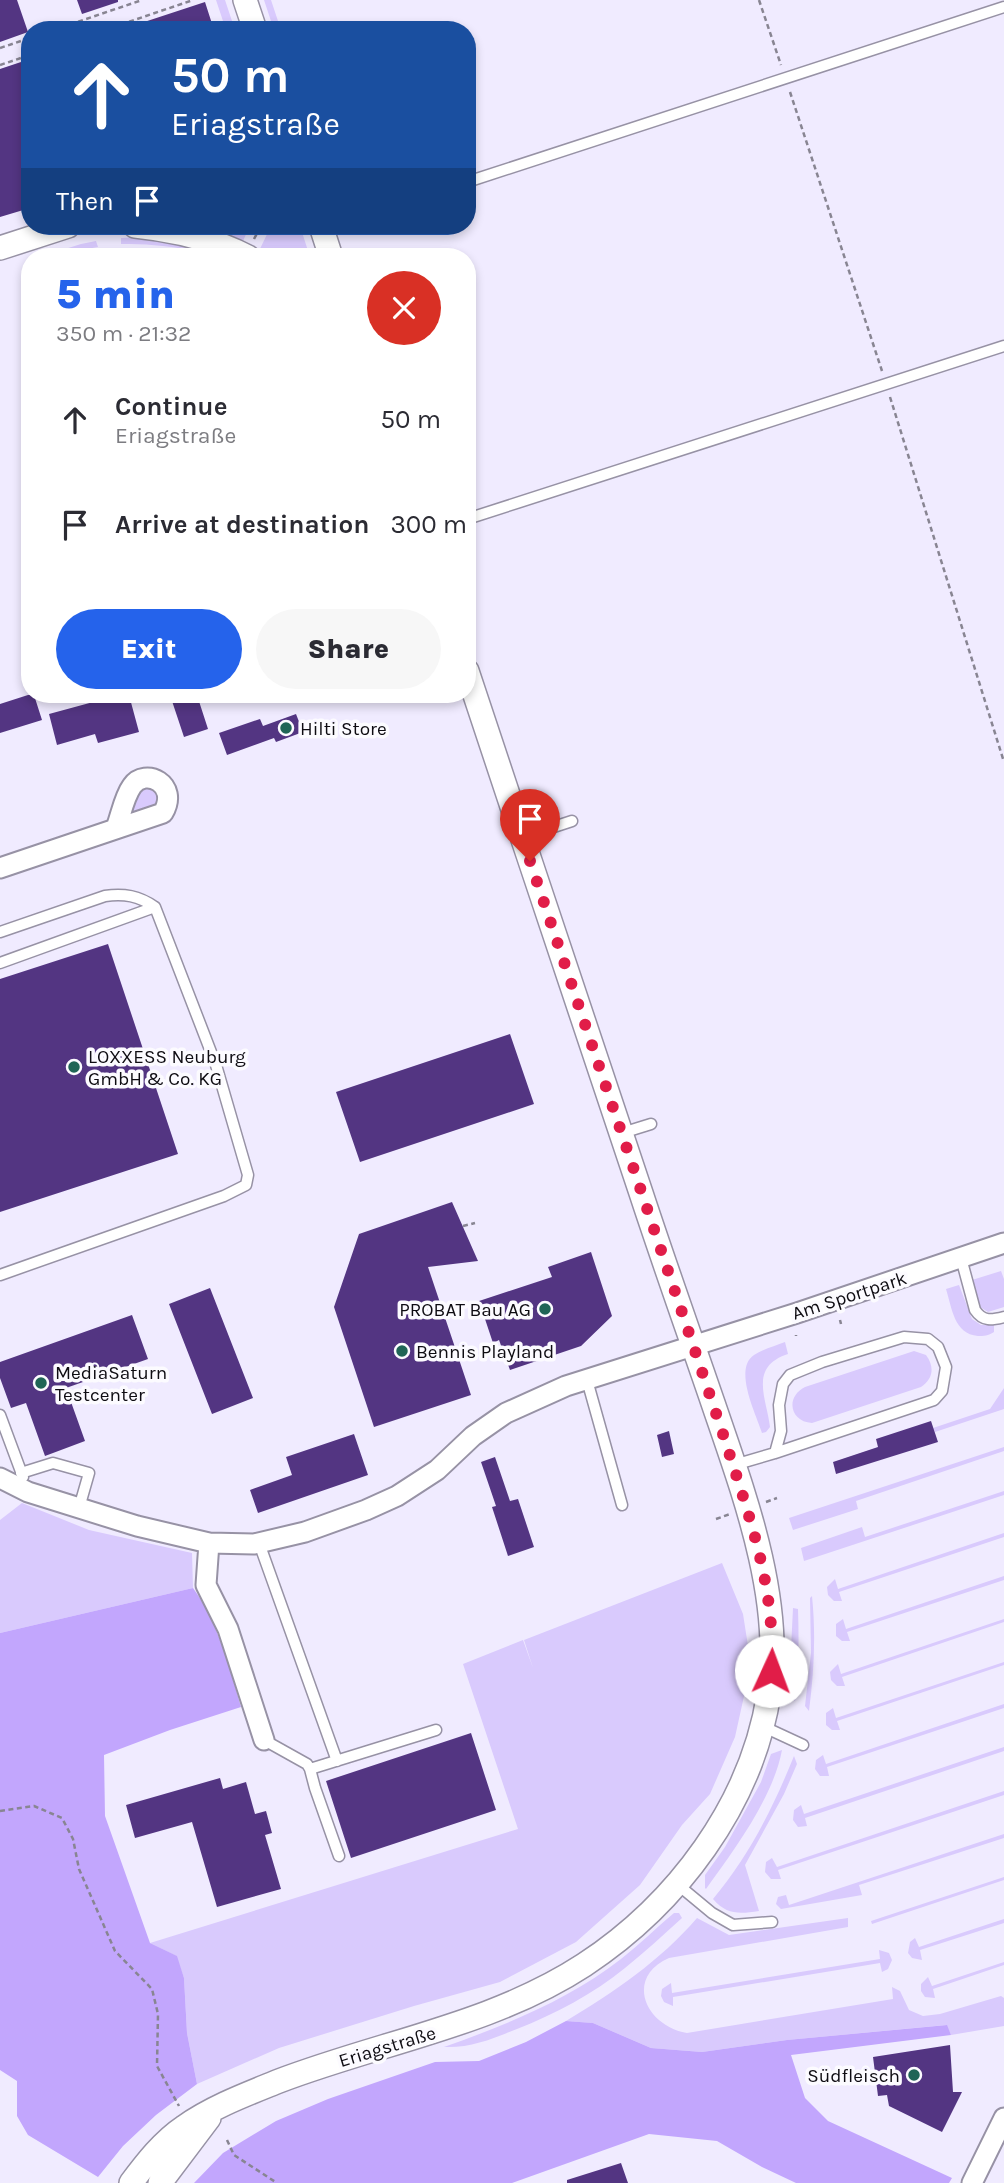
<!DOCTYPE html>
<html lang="en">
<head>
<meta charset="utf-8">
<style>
  :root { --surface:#fff; --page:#f7f7f7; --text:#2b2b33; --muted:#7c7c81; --accent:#2563eb }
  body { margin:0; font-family:Karla,sans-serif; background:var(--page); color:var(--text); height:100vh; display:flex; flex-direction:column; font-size:26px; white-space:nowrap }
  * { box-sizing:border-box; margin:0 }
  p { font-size:23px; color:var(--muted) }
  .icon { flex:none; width:38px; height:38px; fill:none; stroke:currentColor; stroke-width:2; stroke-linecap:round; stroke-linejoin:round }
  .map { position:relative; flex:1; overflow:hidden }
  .details { position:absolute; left:21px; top:248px; width:455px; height:455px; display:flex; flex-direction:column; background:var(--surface); border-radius:28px; box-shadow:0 4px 10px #0003 }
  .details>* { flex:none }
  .hud { position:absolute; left:21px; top:21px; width:455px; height:214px; border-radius:28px; box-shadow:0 4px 10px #0003; background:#1a4fa0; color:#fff; overflow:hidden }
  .pin { position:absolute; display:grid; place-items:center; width:60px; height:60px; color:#fff; margin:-72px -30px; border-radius:50% 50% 50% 0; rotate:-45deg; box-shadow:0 0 7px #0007 }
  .pin .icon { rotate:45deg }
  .me { position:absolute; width:77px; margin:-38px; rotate:2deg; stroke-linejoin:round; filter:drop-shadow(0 0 5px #0008) }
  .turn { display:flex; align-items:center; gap:24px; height:147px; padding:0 35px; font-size:32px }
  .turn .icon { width:91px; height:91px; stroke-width:2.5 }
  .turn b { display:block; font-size:49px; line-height:60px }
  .then { display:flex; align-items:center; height:66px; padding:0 35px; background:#0003; gap:14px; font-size:26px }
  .round { display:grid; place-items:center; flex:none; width:74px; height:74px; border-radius:37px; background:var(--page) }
  .summary { display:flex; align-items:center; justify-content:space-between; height:119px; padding:0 35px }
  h1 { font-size:42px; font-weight:800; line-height:52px; color:var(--accent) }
  .primary-button { display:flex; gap:14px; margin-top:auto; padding:14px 35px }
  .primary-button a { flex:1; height:80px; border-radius:42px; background:var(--accent); color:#fff; font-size:28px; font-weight:800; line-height:80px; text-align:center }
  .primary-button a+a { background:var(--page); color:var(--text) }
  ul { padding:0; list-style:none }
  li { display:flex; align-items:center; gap:21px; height:105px; padding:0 35px }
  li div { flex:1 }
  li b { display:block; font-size:26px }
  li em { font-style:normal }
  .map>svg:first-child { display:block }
  .green { fill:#d9cafd }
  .forest { fill:#c2a6fd }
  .building { fill:#533582 }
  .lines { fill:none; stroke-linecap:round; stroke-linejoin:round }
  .service-casing { stroke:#9792a5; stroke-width:13 }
  .minor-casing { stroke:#9792a5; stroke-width:23 }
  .tertiary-casing { stroke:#9792a5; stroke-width:26 }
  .path { stroke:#888592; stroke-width:2.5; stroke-dasharray:5 3.5; stroke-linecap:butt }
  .service { stroke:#fff; stroke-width:10 }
  .minor { stroke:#fff; stroke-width:19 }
  .tertiary { stroke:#fff; stroke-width:23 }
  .route { stroke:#e11d48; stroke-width:12; stroke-dasharray:0 21.6 }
  .poi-dot { fill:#206556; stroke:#fcfbff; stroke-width:2.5 }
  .labels { text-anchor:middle; stroke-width:7; stroke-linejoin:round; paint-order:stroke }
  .poi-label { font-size:19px; fill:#0e0c12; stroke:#fcfbff; text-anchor:start }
  .street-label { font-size:19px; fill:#0e0c12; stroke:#fcfbff }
</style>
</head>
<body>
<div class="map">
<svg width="1004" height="2183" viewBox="0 0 1004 2183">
  <rect width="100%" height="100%" fill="#f0ebff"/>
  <path class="green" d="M216,0H225L235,30H226Z
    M264,0H271L281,30H274Z
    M198,226H250L242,243Z
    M271,226H300L310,257H268L258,253Z
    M143,237L164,238L226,257C208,257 204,254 188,250C166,245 143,244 121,244V238Z
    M96,241L98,247C79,250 59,257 40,257L81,244Z
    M145,788H151L157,793L159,805L132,814C132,804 135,791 145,788Z
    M1001,1271L1004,1279V1307L988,1312L980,1307L972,1280Z
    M959,1285L972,1319L981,1325H994V1332C988,1336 984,1336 978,1336C954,1334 952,1308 946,1289Z
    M785,1342L788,1354C748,1367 767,1399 770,1427L766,1432L762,1433C756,1414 733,1369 754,1355C763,1349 775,1346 785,1342Z
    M914,1351L926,1355C935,1367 933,1379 921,1387L812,1423C790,1422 785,1397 805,1387Z
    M1004,1388V1409L935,1432L933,1428L990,1409Z
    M1004,1447V1451L856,1501L858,1509L793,1530L789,1518Z
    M1004,1491V1495L804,1561L801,1548L862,1527L865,1537Z
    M22,1503L89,1530L192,1553L193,1588L0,1633V1520Z
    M1004,1533V1537L839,1592L842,1601H834L828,1595L827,1587L835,1579L838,1589Z
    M722,1563L743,1614L748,1646L746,1687L735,1737L710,1794L682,1825L640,1885L576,1942L500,1982L414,2006L279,2048L197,2084L187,2033L184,1978L176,1956L150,1943L518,1829L463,1664L523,1640L533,1668L524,1640Z
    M1004,1576V1580L847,1632L850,1641H842L836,1636V1624L843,1619L846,1629Z
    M812,1596C816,1635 814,1673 809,1711L805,1706L811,1653L810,1598Z
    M793,1608L798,1609C799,1640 799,1670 795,1701L786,1694L790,1670Z
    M1004,1619V1622L842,1677L845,1686H837L831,1680L830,1672L838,1664L841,1674Z
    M1004,1662V1665L837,1721L840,1730H832L826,1725V1713L833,1708L836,1718Z
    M1004,1704V1708L827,1767L829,1776H820L815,1769L816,1760L823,1755L826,1764Z
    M1004,1747V1751L805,1818L807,1826L798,1827L793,1820L794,1810L801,1805L804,1814Z
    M782,1750C773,1798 734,1850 706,1889L705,1888V1875L725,1847L761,1782L771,1754Z
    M794,1756L797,1764L784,1794L745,1865L759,1911C739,1914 727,1915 713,1899C749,1856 773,1808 794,1756Z
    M1004,1791V1795L778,1870L781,1879H771L765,1872L766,1862L772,1858L777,1867Z
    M1004,1834V1838L859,1885L862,1895L781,1909L776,1904L778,1897L786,1895L789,1905Z
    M1004,1877V1880L872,1924L871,1921Z
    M674,1913H679L682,1918C663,1935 645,1952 625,1968C593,1994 555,2014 517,2029C492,2039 471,2048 444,2047C506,2025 568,2000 621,1959C639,1945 656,1928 674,1913Z
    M697,1918L729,1935L848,1918V1927L669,1958C625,1977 644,2025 687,2033L893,1999L892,1987L900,1991L909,2010L923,2016L940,2014L1001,1996L1004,1998V2026L951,2035L946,2025L787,2040L702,2052L651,2048L593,2023L566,2021C614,1992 660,1961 697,1918Z
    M1004,1919V1923L920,1950L922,1960L912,1958L908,1953L910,1942L915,1938L919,1947Z
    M879,1950L889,1953L892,1960L888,1969L882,1972L880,1963L673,1997V2006L664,2002L661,1996L662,1989L671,1983L672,1993L880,1959Z
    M1004,1962V1965L933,1989L935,1998L925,1997L921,1991V1984L928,1977L932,1986Z"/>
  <path class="forest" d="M193,1588C217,1620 230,1668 241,1707L170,1730L104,1755L105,1816L150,1943L177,1956L184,1978L187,2033L197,2084L156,2115L123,2146L98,2177L28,2135L17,2116V2081L0,2070V1633Z
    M566,2021L593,2023L651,2048L702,2052L787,2040L947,2025L951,2035L791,2055L805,2098L828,2121L952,2178L949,2183H796L762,2167L717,2141L649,2134L512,2183H194L223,2153L276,2121L328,2099L435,2062L479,2061L526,2042Z"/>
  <path class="building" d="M0,0H17L28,32L0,42Z
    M77,0H118V2L82,14Z
    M205,2L214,30H129V27Z
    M30,59V208L0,217V69Z
    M28,695H34L42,720L0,733V704Z
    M119,695H129L139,732L98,743L95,734L57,745L49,714Z
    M170,695H197L208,729L184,737Z
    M296,714L303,732L276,742L274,738L227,755L219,733L260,719L263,726Z
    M108,944L178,1154L0,1212V979Z
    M510,1034L534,1104L360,1162L336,1092Z
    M452,1202L478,1261L428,1267L471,1395L374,1427L334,1307L359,1234Z
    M591,1252L612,1316L581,1346L510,1370L499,1340L493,1343L479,1301L552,1277L548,1267Z
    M210,1288L253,1398L212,1414L169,1304Z
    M132,1315L148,1359L66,1388L85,1441L45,1456L26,1403L11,1408L0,1378V1362Z
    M931,1421L938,1442L836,1474L833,1462L878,1447L876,1439Z
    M669,1431L674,1454L662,1457L657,1435Z
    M354,1434L368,1475L258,1513L250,1490L292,1475L286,1457Z
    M495,1457L510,1501L518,1499L534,1547L508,1556L492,1507L496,1506L481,1462Z
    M471,1733L496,1810L351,1858L326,1781Z
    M220,1778L223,1789L246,1782L255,1814L266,1811L272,1833L265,1835L281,1889L217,1907L192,1822L135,1838L126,1805Z
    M950,2045L953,2092H962L942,2132L889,2106L887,2095L878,2096L873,2057Z
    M621,2163L628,2183H567V2180Z"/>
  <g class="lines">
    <g class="service-casing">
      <path id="service" d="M467,182L1004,7
        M467,519L1004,346
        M331,695H332
        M523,837L572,821
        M0,932L105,896C124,893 139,896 155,907L216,1065L248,1175L246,1185L224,1196L0,1275
        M0,963L155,907
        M622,1133L651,1124
        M961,1258L975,1310C983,1322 992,1320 1004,1317
        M587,1380L622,1505
        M0,1415L23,1477
        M734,1465L775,1453L934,1400L942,1391L946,1367L938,1347L928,1339L904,1337L822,1362L790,1375L783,1384L779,1405L781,1431L775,1453
        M21,1473L53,1463L89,1473L79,1508
        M259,1543L337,1761
        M762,1726L803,1745
        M264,1740L307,1764L310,1769L436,1730
        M310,1769L315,1788L339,1856
        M677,1884L712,1913L733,1925L772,1922"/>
    </g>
    <g class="minor-casing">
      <path id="minor" d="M0,868L163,813C180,784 145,767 132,786C124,797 121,815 116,828
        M0,1478L28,1492L137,1526L209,1543L254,1544L305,1532L366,1510L397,1496L437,1470L473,1436L506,1413L566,1386L797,1313L1004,1243
        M209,1543L206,1585L228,1629L264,1740
        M972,2183L1004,2118"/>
    </g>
    <g class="tertiary-casing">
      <path id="tertiary" d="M245,0L255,30
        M135,226C174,230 213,239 248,257
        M321,226L331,257
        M0,248L68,226
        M131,2183C146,2163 163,2141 184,2127C212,2107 247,2094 279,2081C381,2042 492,2025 584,1965C677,1904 752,1804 769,1693C784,1599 743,1491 713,1403C689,1333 664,1263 641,1193C582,1019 525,845 467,671
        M160,2183L209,2118"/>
    </g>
    <path class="path" d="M759,0L781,65
      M54,30L142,0
      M105,30L193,0
      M0,48L30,38
      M0,65L30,55
      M790,92L882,371
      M254,239L261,226
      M890,397L1004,762
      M463,1226L475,1223
      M840,1320L841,1324
      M796,1335V1336
      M766,1502L777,1498
      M716,1519L730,1514
      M0,1811L34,1806L62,1818L73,1839L79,1869L115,1951L152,1989L158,2014L157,2066L179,2106
      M227,2140L234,2155L277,2183"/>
    <use href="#service" class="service"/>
    <use href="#minor" class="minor"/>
    <use href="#tertiary" class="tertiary"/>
  </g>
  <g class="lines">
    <path class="route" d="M530,861L725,1440C749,1516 777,1591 771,1671"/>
  </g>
  <g class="poi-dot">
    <circle cx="286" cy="728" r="7"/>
    <circle cx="74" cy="1067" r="7"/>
    <circle cx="545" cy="1309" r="7"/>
    <circle cx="402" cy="1351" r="7"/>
    <circle cx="41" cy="1383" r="7"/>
    <circle cx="914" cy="2075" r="7"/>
  </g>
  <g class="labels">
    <g class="poi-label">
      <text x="300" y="735">Hilti Store</text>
      <text x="88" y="1063">LOXXESS Neuburg<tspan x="88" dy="22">GmbH &amp; Co. KG</tspan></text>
      <text x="531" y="1316" text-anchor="end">PROBAT Bau AG</text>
      <text x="416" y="1358">Bennis Playland</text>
      <text x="55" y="1379">MediaSaturn<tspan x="55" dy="22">Testcenter</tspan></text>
      <text x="900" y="2082" text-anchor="end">Südfleisch</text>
    </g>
    <g class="street-label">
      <text transform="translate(849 1295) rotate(-18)" y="7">Am Sportpark</text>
      <text transform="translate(387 2046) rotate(-17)" y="7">Eriagstraße</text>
    </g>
  </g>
</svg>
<div class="pin" style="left:530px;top:861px;background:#d93025"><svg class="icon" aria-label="arrive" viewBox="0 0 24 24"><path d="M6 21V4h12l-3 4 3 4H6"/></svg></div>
<svg class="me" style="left:771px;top:1671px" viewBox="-20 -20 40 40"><circle r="19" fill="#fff"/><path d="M0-13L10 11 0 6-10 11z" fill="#e11d48"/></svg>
<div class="hud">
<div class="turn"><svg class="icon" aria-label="ahead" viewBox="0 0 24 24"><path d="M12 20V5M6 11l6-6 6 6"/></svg><div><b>50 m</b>Eriagstraße</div></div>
<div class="then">Then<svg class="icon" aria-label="arrive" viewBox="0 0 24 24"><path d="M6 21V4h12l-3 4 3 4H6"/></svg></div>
</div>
<section class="details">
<div class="summary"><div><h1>5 min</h1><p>350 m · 21:32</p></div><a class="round" style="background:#d93025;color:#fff"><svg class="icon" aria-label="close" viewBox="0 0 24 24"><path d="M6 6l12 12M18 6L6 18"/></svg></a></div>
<ul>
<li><svg class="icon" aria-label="ahead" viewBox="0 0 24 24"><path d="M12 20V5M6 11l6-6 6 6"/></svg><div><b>Continue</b><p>Eriagstraße</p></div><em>50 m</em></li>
<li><svg class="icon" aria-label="arrive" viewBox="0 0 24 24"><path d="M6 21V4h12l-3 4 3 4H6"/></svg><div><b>Arrive at destination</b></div><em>300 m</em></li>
</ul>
<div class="primary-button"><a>Exit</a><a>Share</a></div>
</section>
</div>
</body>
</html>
